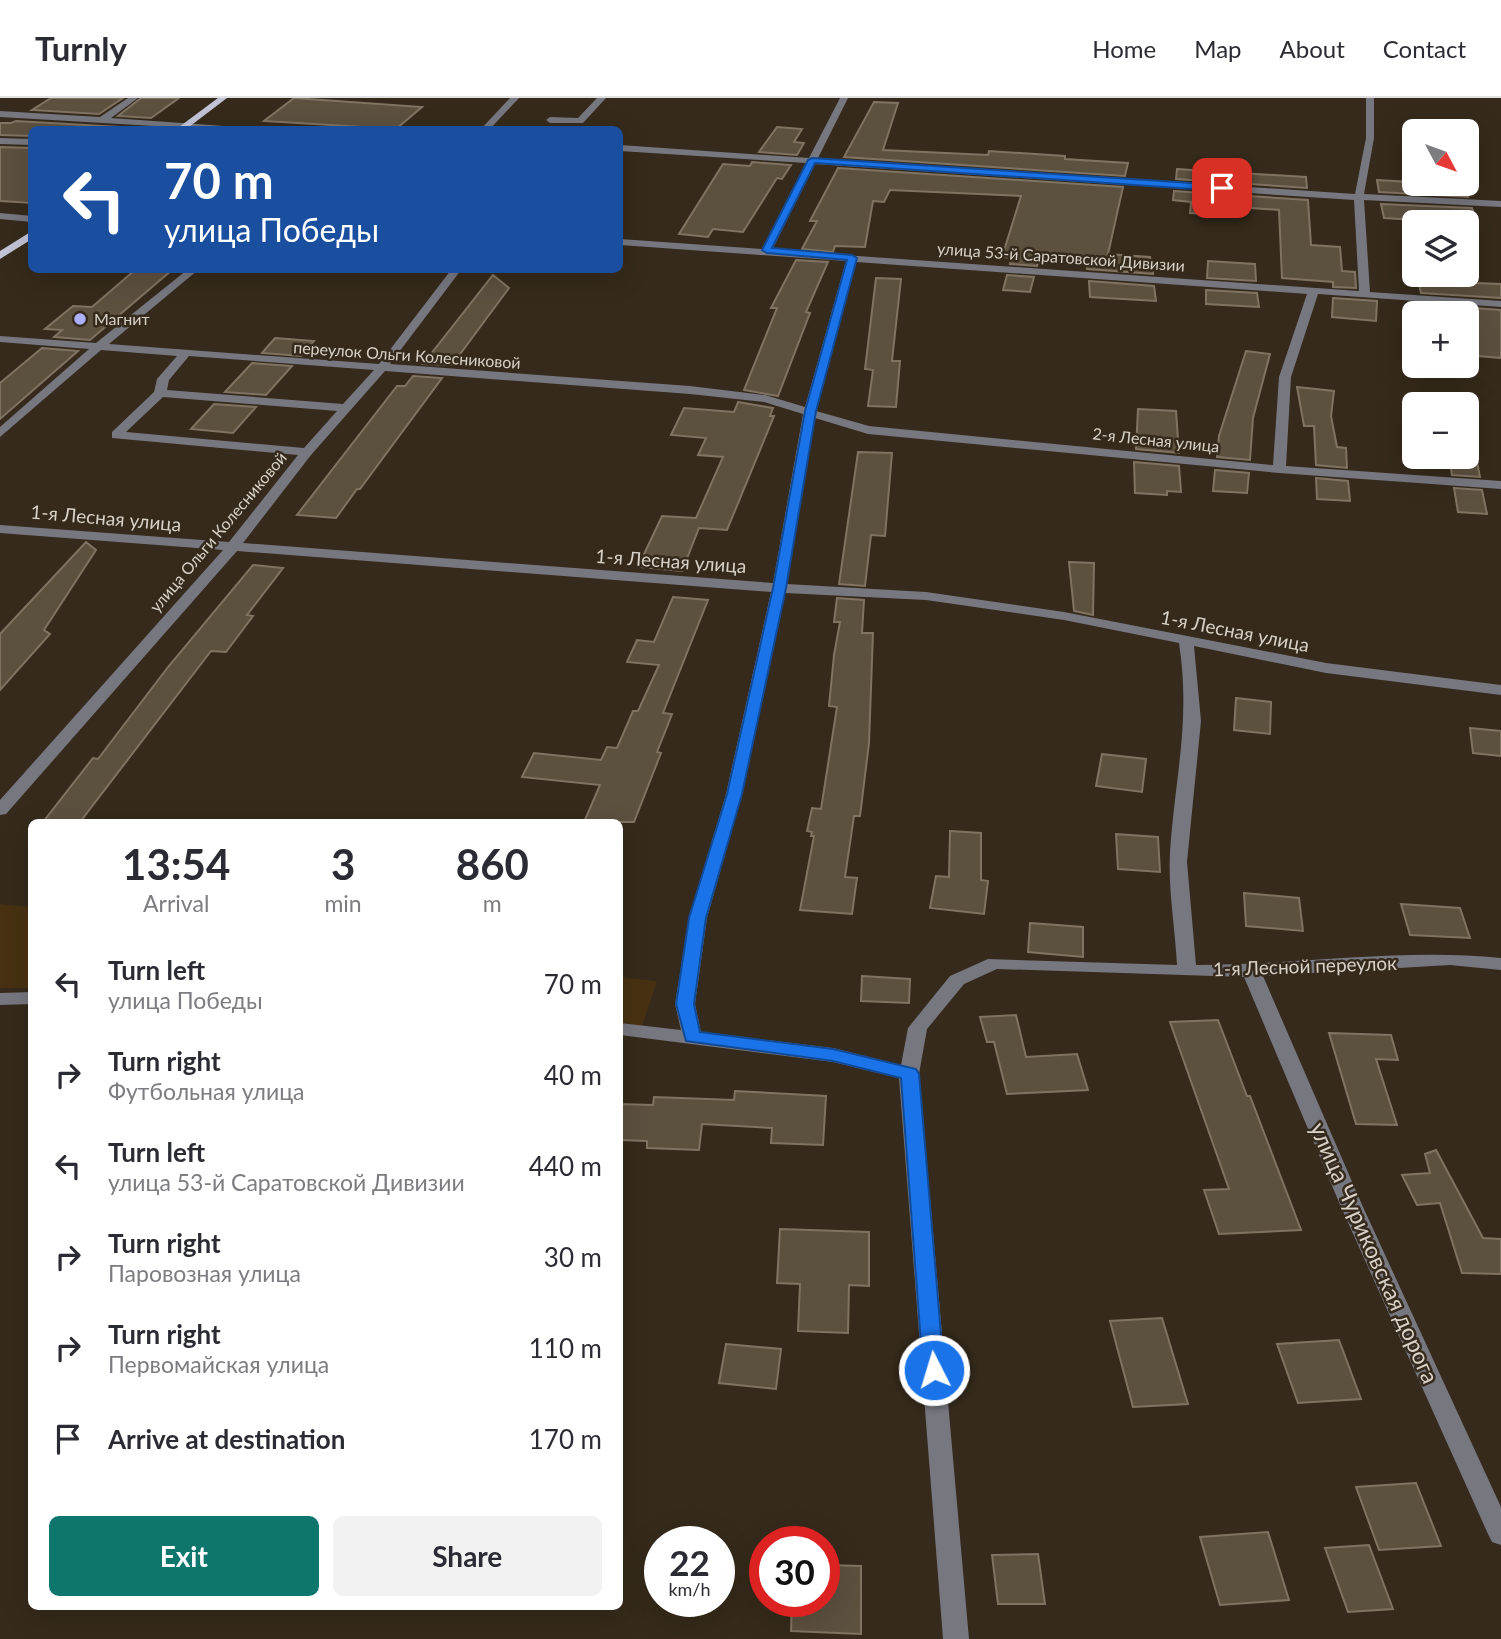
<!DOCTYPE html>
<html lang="en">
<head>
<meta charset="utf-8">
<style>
  :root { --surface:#fff; --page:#f2f2f3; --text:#2b2b33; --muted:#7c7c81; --line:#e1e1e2; --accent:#0f766e }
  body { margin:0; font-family:Lato,sans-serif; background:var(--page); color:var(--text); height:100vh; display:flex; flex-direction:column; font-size:26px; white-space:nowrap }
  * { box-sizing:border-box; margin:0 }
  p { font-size:23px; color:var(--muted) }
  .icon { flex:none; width:38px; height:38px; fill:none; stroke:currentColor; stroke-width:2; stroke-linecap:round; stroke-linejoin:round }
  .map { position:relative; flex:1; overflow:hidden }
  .side { position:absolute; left:28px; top:721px; width:595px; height:791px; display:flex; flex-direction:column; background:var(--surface); border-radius:10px; box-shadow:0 7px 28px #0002 }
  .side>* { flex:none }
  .guide { position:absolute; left:28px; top:28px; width:595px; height:147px; border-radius:10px; box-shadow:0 7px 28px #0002; background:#1a4fa0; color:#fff; overflow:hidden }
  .needle { width:46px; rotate:131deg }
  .buttons { position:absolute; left:1402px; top:21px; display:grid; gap:14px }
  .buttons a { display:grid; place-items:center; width:77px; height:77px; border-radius:10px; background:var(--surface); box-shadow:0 7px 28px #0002; font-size:35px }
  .speed { position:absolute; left:644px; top:1428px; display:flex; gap:14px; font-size:35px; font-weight:700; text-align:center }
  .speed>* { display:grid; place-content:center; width:91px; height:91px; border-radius:50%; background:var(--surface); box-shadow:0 7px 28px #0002; line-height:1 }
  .speed small { font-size:18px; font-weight:400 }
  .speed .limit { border:10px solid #d22; background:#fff; color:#111 }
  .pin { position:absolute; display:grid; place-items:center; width:60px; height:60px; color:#fff; margin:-30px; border-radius:14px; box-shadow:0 4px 10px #0006 }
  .me { position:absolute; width:77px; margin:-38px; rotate:355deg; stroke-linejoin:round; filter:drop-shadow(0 0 5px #0008) }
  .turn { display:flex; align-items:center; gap:24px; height:147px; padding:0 21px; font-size:32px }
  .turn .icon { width:91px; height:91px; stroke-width:2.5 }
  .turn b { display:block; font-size:49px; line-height:60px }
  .eta { display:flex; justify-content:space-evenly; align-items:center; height:119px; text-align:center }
  .eta b { font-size:42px; font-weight:700; line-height:49px }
  .primary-button { display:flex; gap:14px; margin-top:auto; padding:14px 21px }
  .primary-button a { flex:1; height:80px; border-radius:10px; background:var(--accent); color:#fff; font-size:28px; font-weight:700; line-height:80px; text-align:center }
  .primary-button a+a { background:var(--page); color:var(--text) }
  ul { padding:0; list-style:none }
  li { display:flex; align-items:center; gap:21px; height:91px; padding:0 21px }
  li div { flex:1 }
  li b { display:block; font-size:26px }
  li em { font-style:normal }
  header { display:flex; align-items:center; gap:42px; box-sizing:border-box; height:98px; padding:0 35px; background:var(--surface); border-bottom:2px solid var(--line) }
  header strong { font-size:33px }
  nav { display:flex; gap:38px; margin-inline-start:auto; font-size:24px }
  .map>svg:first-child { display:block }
  .green { fill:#473112 }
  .building { fill:#5c503f; stroke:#807362; stroke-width:2 }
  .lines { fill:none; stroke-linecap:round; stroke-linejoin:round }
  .minor { fill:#777780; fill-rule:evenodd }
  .major { fill:#c2c3d6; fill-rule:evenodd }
  .route { fill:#1a73e8; stroke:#114b97; stroke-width:2 }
  .poi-dot { fill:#acaffb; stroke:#352a1b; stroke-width:2.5 }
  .labels { text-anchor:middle; stroke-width:5; stroke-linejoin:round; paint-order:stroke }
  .far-street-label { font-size:16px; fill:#d8d1c7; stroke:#352a1b }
  .far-poi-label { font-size:16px; fill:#d8d1c7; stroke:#352a1b; text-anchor:start }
  .street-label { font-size:19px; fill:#d8d1c7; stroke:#352a1b }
  .near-street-label { font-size:23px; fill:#d8d1c7; stroke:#352a1b }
</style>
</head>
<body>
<header>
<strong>Turnly</strong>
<nav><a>Home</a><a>Map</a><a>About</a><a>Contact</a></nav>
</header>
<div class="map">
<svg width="1501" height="1541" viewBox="0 0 1501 1541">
  <rect width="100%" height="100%" fill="#352a1b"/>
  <path class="green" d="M0,806L31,809V890H0Z
    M620,879L657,883L642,928L620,925Z"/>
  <path class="building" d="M51,0H123L99,16L32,12Z
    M141,0H179L151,20L118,18Z
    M294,0L422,9L396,31L264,23Z
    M874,4L898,5L883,52L988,57L989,53L1065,58V61L1128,65L1125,78L844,59Z
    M16,23L138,30L32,32V38L0,37V25H11Z
    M777,29L802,31L794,44L804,45L797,57L759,54Z
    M0,49L32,50V105L0,103Z
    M752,64L791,67L782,81L777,80L743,134L713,131L708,139L679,136L723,66L750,68Z
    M838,70L1123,89L1108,156L1150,159L1153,176L1087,171L1086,163L1039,160L1037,168L1010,166L1011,160L1002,159L1021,98L890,92L884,104L873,103L865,149L835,148L833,154L802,151L817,123H810Z
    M1177,71L1306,79L1307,90L1176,81Z
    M1377,82L1463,87L1468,99L1379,94Z
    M1174,93L1308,102L1311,147L1340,149L1342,173L1355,174L1356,190L1333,189V184L1282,180L1279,112L1222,108V117L1190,115L1191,104L1173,102Z
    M1381,106L1472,110L1478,126L1384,120Z
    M796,162L828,164L806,214L810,215L778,298L744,292L777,210H771Z
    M1208,163L1255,166L1256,183L1207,180Z
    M135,172H172L90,242L54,239L62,232L45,231L73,208L92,209Z
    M493,177L509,190L452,267L423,266Z
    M1007,177L1034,179L1030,194L1003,192Z
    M1417,178L1475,181L1476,185L1501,186V200L1421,195Z
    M876,180L901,181L892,263H900L896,309L868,308L873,272L865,271Z
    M1089,183L1154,188L1156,203L1090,199Z
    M1206,192L1257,195L1259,209L1206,206Z
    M1333,200L1377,203L1376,223L1332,219Z
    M1423,206L1501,212V260L1466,257V215H1425Z
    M275,240L314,243L301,258L262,255Z
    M42,250L78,253L0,321V285Z
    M1246,253L1270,256L1253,320L1250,362L1217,359L1219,338Z
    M252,265L292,268L266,297L225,294Z
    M413,278L442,280L360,391H357L336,420L297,417L397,288H405Z
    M1297,289L1334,293L1331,318L1337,349L1346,350L1347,370L1316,367L1314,328H1304Z
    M738,304L773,310L770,318H774L727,432L699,430L682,473L638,469L662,418L696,420L723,359L698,357L706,340L671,337L684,310L734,314Z
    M214,306L256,309L233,335L191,331Z
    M1138,311L1176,313L1179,355L1136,351Z
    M858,354L892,355L885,438L871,437L865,488L839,486Z
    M1449,359H1476L1480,379L1452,377Z
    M1134,364L1179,368L1181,394L1167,393V397L1135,395Z
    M1215,372L1249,375L1247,395L1213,393Z
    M1316,380L1348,383L1350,403L1317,401Z
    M1454,390L1482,392L1487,416L1458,414Z
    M86,444L96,452L44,532L50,536L0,592V536Z
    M1069,464L1094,465L1093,517L1074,513Z
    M253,467L283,470L247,517L253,518L226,554L211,553L80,724H43L93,660L98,661L168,569Z
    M673,499L708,502L663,615L672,616L657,654L661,655L634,724H584L600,687L522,679L534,655L601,662L607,649L617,650L633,613H638L659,567L627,564L637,542L654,544Z
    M837,500L864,502L862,535H873L869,645L860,718H854L845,779L857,780L852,816L800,812L814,738H811L812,734L807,733L812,710L821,711L837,609L829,608L834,557L840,524H834Z
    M1236,600L1271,604L1270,636L1234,632Z
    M1470,630L1501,633V658L1473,655Z
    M1102,656L1146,661L1142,694L1096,688Z
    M950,733L981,735V782L988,783L984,816L930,810L936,778L949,779Z
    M1116,736L1158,739L1160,774L1118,771Z
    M1244,795L1299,800L1303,833L1246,828Z
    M1401,806L1460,810L1470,840L1410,837Z
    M1030,825L1083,829V859L1028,854Z
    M862,878L910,881L909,905L861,903Z
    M1016,917L1026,959L1077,956L1088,992L1007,996L994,944H987L980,919Z
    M1218,922L1247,998H1250L1301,1132L1219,1136L1204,1092L1229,1091L1170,924Z
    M1329,935L1391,937L1398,962L1376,961L1397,1027L1356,1026Z
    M735,993L826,998L823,1047L771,1045L772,1030L702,1026L699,1052L647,1050V1043L620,1042V1006L653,1007L654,999L734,1002Z
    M1436,1052L1483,1140L1501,1141V1176L1462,1175L1440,1105L1417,1107L1402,1077L1430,1075L1425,1056Z
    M780,1131L869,1134V1188L849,1187L848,1235L798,1233L800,1186L777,1185Z
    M1162,1220L1188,1306L1133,1309L1110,1223Z
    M1339,1242L1361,1301L1298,1305L1277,1246Z
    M726,1246L781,1251L776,1291L719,1285Z
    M1416,1385L1441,1448L1379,1452L1356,1389Z
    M1268,1434L1289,1502L1220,1507L1200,1439Z
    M1369,1447L1393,1511L1348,1514L1325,1450Z
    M1038,1456L1045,1506H998L992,1457Z
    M824,1467L861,1468V1536L791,1533L792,1503H824Z"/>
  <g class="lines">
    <path class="minor" d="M128,0H138L111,20L281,32H223L0,19V13L100,19Z
      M510,0H519L489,32H480Z
      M597,0H606L583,25H550L546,22L550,19L578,20Z
      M840,0H848L818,60L1355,96L1366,40V0H1374V40L1364,96L1501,103V109L1364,102L1370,194L1501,203V209L1318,196L1291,279L1286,368L1501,383V391L1279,375L868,336L815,320L787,486L926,494L1064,514L1326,565L1501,587V597L1326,575L1194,548L1201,623L1187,764L1196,867C1298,867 1400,850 1501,860V872L1450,867L1263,878L1363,1109L1501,1409V1447L1492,1444L1488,1436L1341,1109L1244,879L997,871L964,886L927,931L919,976L969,1541H943L899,980L833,964L620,937V925L681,932L675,906L689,820L726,696L771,494L237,453L6,716L0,717V702L223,452L0,435V427L229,444L298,357L112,340V334L154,294L157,281L177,258L101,252L0,339V329L89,251L0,244V238L96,245L187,172H198L109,246L379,266L451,172H461L390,266L690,288L765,297L805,309L846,163L620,147V141L762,151L806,65L620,53V47L809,60ZM815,66L1354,102L1359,193L772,152ZM856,164L1307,196L1279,279L1273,367L869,328L816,313ZM189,258L374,272L343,306L167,292L169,282ZM385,273L690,296L764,304L803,316L773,485L243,445L311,357ZM163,299L337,313L304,350L126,334ZM785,495L926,502L1064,522L1179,545C1191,623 1175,678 1170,754C1168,792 1175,829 1177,867L988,861L950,878L908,930L901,967L833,950L701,934L695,906L707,820L742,696Z
      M0,40L32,41V47L0,46Z
      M0,115L32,118V124L0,121Z
      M32,894V906L0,907V895Z"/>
    <path class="major" d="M218,0H227L185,32H175Z
      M32,133V141L0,161V153Z"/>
  </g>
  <path class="route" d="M812,60L1222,87L1226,90L1222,93L815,65L772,150L852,157L857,160L816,313L786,490L742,696L706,820L694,906L700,934L833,951L916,971L919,976L944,1272L941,1278L934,1280L926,1278L923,1272L901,980L833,963L686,943L676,906L689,820L727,696L773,490L805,313L847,162L767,155L762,152L808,62Z"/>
  <circle class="poi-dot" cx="80" cy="221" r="7"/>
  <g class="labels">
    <g class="far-street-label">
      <text transform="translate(1061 159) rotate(4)" y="6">улица 53-й Саратовской Дивизии</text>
      <text transform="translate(407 257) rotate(4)" y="6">переулок Ольги Колесниковой</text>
      <text transform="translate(1156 342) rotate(6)" y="6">2-я Лесная улица</text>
      <text transform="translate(218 434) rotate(-50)" y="6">улица Ольги Колесниковой</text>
    </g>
    <g class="far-poi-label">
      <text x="94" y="227">Магнит</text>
    </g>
    <g class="street-label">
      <text transform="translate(106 420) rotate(5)" y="7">1-я Лесная улица</text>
      <text transform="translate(671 463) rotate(4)" y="7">1-я Лесная улица</text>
      <text transform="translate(1235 533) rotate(11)" y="7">1-я Лесная улица</text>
      <text transform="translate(1305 868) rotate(-2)" y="7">1-я Лесной переулок</text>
    </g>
    <g class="near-street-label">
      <text transform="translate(1374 1155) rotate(66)" y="8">улица Чуриковская дорога</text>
    </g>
  </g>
</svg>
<div class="buttons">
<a><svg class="needle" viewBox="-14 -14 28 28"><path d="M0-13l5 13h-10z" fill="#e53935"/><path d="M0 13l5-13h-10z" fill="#7c7c81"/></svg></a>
<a><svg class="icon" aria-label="layers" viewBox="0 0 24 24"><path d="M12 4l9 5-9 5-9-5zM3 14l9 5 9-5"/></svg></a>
<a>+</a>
<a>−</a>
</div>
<div class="speed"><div>22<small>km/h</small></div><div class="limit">30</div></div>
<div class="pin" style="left:1222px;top:90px;background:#d93025"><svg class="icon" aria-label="arrive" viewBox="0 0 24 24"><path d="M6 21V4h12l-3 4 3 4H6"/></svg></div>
<svg class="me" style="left:934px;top:1272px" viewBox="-20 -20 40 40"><circle r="17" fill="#1a73e8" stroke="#fff" stroke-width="3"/><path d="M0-11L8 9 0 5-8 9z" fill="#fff"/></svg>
<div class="guide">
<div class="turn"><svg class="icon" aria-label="left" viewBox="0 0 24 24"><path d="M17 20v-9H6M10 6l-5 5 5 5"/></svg><div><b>70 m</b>улица Победы</div></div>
</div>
<section class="side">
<div class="eta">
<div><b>13:54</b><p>Arrival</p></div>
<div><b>3</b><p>min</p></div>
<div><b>860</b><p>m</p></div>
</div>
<ul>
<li><svg class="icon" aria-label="left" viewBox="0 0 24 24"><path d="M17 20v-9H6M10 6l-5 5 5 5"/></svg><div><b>Turn left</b><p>улица Победы</p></div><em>70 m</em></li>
<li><svg class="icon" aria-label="right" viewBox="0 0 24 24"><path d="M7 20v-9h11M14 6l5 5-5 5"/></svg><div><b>Turn right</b><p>Футбольная улица</p></div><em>40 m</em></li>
<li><svg class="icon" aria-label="left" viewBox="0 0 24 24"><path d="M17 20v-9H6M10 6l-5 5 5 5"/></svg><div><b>Turn left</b><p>улица 53-й Саратовской Дивизии</p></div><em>440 m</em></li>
<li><svg class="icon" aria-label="right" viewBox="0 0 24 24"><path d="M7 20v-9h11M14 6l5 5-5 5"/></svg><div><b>Turn right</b><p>Паровозная улица</p></div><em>30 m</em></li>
<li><svg class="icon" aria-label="right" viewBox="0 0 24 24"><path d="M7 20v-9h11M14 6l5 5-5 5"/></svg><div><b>Turn right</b><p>Первомайская улица</p></div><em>110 m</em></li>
<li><svg class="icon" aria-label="arrive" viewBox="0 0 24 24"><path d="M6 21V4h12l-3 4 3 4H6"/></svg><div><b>Arrive at destination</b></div><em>170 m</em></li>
</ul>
<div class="primary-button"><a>Exit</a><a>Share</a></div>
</section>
</div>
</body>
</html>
